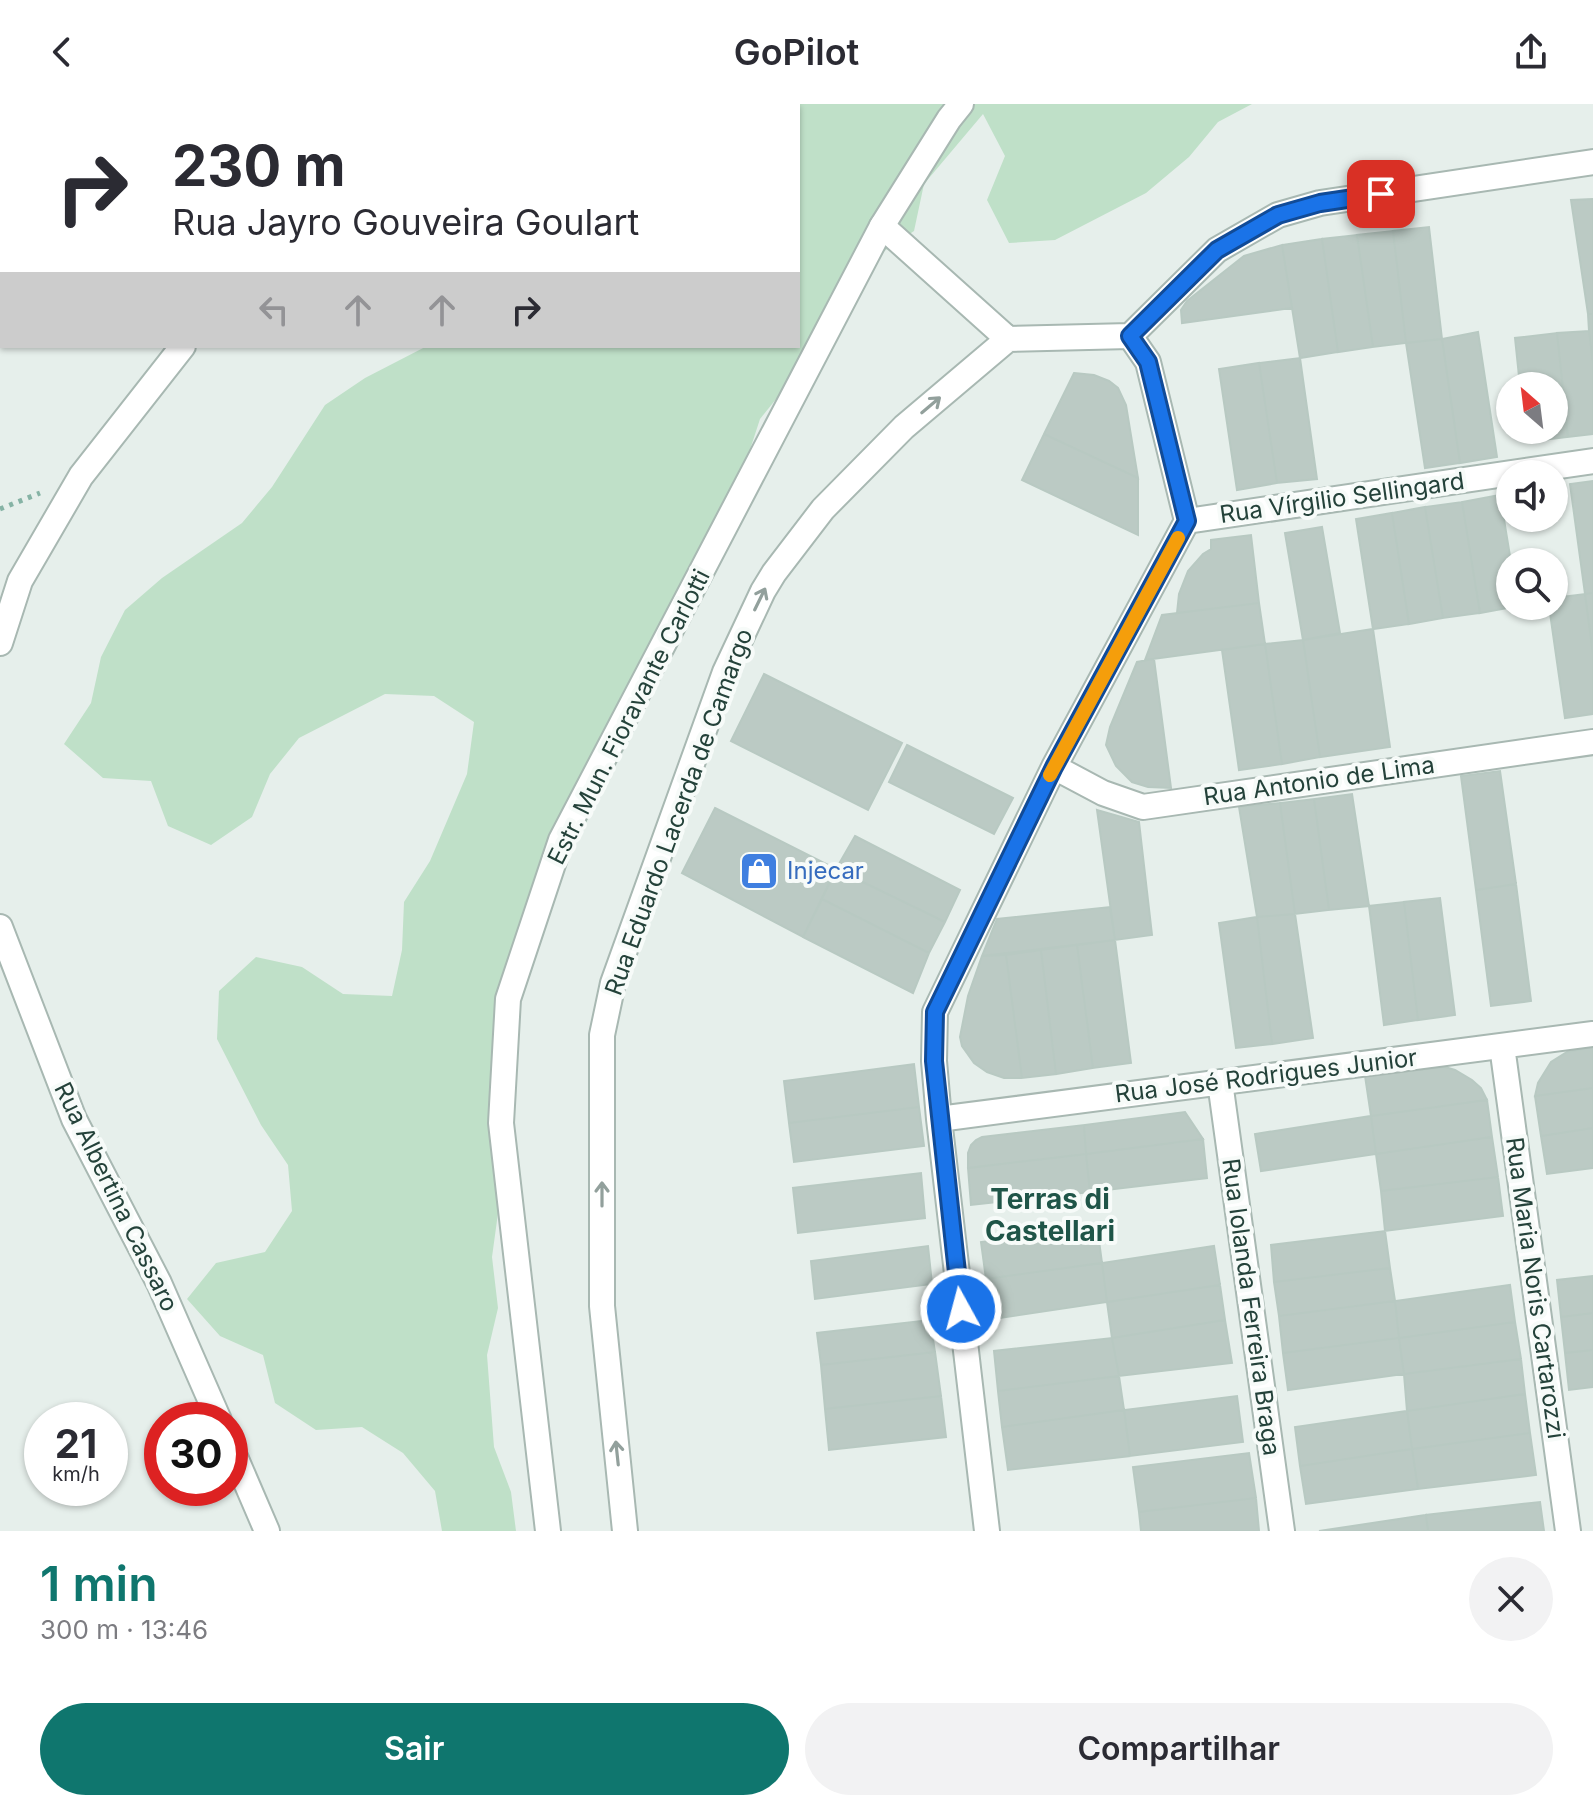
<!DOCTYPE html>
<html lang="pt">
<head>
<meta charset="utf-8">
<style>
  :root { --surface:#fff; --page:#f2f2f3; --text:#2b2b33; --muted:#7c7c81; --accent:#0f766e }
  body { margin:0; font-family:Inter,sans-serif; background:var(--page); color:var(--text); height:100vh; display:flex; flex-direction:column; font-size:30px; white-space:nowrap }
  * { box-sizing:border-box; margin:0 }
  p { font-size:26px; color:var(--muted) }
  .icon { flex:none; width:44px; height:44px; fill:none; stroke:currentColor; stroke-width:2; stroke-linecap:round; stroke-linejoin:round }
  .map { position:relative; height:1427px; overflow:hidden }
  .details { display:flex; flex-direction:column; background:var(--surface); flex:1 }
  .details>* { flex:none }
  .banner { position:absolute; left:0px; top:0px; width:800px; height:244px; box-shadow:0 2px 6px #0004; background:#fff; color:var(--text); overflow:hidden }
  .needle { width:52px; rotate:332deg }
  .tools { position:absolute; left:1496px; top:268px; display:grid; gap:16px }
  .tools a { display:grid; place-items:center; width:72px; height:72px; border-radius:50%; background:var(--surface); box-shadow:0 2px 6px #0004; font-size:40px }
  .speed { position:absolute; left:24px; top:1298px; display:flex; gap:16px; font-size:40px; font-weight:700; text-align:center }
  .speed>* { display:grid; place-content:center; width:104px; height:104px; border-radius:50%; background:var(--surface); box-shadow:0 2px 6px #0004; line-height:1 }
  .speed small { font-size:20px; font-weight:400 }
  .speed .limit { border:12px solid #d22; background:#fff; color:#111 }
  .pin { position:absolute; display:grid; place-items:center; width:68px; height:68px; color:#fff; margin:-34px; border-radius:16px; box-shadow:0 4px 12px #0006 }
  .me { position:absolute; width:88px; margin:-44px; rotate:353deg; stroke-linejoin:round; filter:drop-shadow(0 0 6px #0008) }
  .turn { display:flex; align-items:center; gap:28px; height:168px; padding:0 40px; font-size:36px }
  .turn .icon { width:104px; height:104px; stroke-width:2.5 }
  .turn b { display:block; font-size:56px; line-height:68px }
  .lanes { display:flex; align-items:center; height:76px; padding:0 40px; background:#0003; justify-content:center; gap:40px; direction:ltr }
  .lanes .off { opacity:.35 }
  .round { display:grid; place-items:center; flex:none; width:84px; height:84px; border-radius:42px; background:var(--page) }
  .head { display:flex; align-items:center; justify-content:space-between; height:136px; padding:0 40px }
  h1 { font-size:48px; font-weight:600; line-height:60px; color:var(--accent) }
  .primary-button { display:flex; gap:16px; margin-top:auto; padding:16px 40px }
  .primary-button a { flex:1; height:92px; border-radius:48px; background:var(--accent); color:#fff; font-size:32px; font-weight:600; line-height:92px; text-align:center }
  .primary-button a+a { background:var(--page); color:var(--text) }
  header { display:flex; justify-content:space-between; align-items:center; height:104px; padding:0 40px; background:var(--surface); font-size:36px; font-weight:600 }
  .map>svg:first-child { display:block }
  .green { fill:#bfe0c8 }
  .building { fill:#bbcac4; stroke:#b8c9c2; stroke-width:2 }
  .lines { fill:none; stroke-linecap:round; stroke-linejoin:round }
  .minor-casing { stroke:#a8b8b2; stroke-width:28 }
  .tertiary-casing { stroke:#a8b8b2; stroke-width:28 }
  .path { stroke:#86b3a5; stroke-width:5; stroke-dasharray:4 6; stroke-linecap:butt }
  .minor { stroke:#fff; stroke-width:24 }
  .tertiary { stroke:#fff; stroke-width:24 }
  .oneway { stroke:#92a09c }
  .route-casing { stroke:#114b97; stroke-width:20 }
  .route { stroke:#1a73e8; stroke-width:14 }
  .slow { stroke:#f59e0b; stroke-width:14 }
  .labels { text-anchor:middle; stroke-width:8; stroke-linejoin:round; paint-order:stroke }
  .street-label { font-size:24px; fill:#24423a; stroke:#f7fbf9 }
  .shop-label { font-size:24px; fill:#366cbe; stroke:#f7fbf9; text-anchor:start }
  .quarter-label { font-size:28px; font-weight:bold; fill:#1f5548; stroke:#f7fbf9 }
</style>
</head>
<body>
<header><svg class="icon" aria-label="back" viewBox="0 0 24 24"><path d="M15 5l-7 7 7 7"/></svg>GoPilot<svg class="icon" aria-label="share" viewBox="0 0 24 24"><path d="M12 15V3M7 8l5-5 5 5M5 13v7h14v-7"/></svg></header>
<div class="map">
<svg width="1593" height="1427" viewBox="0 0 1593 1427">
  <rect width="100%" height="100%" fill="#e6efeb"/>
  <path class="green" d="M440,0H1252L1218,18L1189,53L1146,89L1055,136L1009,139L987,96L1005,52L983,10L924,80L914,127L874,154L831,190L808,236L789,279L760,315L744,364L647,584L631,633L605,674L587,717L563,763L521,853L499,1102L492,1153L498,1204L487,1251L494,1343L511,1388L516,1427H442L435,1387L403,1349L362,1323L316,1326L275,1299L263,1251L220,1232L187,1195L216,1159L265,1148L292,1107L288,1061L261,1021L217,935L219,887L256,853L302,863L343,890L392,892L402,846L404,798L430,757L467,670L474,618L434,592L385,590L299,634L270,670L252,713L211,741L168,722L151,677L103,674L64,640L91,599L101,553L125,506L162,474L242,419L272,383L325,301L365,274L427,242H798V2H441Z"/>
  <path class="building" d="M1593,95V210H1588L1571,96Z
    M1429,123L1442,235L1406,239L1393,127Z
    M1393,127L1406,239L1373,243L1357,131Z
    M1357,131L1373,243L1338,248L1322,135Z
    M1322,135L1338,248L1300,254L1282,141Z
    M1282,141L1292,204L1182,219L1181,206L1187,197L1244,152Z
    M1588,210H1593V259L1589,227Z
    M1589,227L1593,259V330L1568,333L1557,229Z
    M1478,228L1497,353L1460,359L1442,235Z
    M1557,229L1568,333L1527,338L1526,326H1554V282H1520L1515,234Z
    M1442,235L1460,359L1425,364L1406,239Z
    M1300,254L1317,375L1277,379L1259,259Z
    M1259,259L1277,379L1237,386L1219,265Z
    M1074,269L1094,271L1109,277L1118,284L1126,301L1138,374L1044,330Z
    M1044,330L1138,374V431L1022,376Z
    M1593,377V489L1585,490L1570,380Z
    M1500,391L1511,458L1510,502H1518L1480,509L1462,398Z
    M1462,398L1480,509L1443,514L1425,403Z
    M1425,403L1443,514L1409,520L1392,409Z
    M1392,409L1409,520L1373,525L1356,415Z
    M1322,423L1340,529L1303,536L1285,429Z
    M1251,431L1259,499L1177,509L1179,490L1188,467L1203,450L1211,445V436Z
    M1593,489V550L1585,490Z
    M1585,490L1593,550V610L1565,614L1549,502H1554V494Z
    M1259,499L1265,540L1145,556L1162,511Z
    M1373,525L1390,643L1320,653L1303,536Z
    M1303,536L1320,653L1282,660L1265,540Z
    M1265,540L1282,660L1239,666L1222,546Z
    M1154,555L1171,684L1148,683L1132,678L1116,662L1106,641L1110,623L1137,558Z
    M764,570L902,639L868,706L731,637Z
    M907,641L1013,694L994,730L889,678Z
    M1500,667L1516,780L1476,786L1461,672Z
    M1352,690L1369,802L1329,806L1314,695Z
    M1314,695L1329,806L1295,810L1280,699Z
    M1280,699L1295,810L1257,813L1239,703Z
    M715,704L836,765L803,833L682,769Z
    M1097,706L1139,718L1152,831L1115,836Z
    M855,732L960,786L945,818L836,765Z
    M836,765L945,818L929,849L822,795Z
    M1516,780L1531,897L1491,902L1476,786Z
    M1440,794L1455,911L1418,916L1404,798Z
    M822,795L929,849L913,889L803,833Z
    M1404,798L1418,916L1384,921L1369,802Z
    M1110,803L1115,836L982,852L997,815Z
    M1295,810L1313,934L1272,940L1257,813Z
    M1257,813L1272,940L1236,944L1219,819Z
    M1115,836L1131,959L1093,964L1077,841Z
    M1077,841L1093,964L1056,970L1041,846Z
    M1041,846L1056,970L1022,974L1006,851Z
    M1006,851L1022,974H1004L987,968L974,959L962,942L960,933L968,892L982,852Z
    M1593,943V984L1535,992L1538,979L1551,958L1567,948Z
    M914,960L919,1003L789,1019L784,977Z
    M1445,963L1455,966L1472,976L1481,984L1487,996L1371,1012L1365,972Z
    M1593,984V1024L1541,1032L1535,992Z
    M1487,996L1492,1033L1376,1050L1371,1012Z
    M919,1003L924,1042L794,1058L789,1019Z
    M1185,1008L1203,1035L1086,1050L1084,1021Z
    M1371,1012L1376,1050L1261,1067L1255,1030Z
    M1084,1021L1086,1050L968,1064V1049L971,1041L976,1036L982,1033Z
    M1593,1024V1064L1547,1070L1541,1032Z
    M1492,1033L1498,1073L1381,1087L1376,1050Z
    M1203,1035L1207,1074L1090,1088L1086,1050Z
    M1086,1050L1090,1088L971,1101L968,1064Z
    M921,1069L925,1114L798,1129L793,1084Z
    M1498,1073L1503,1112L1385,1127L1381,1087Z
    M1097,1122L1102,1159L986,1175L981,1138Z
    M1385,1127L1390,1164L1274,1178L1271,1141Z
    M928,1142L932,1180L815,1195L811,1157Z
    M1214,1142L1220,1181L1107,1198L1102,1159Z
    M1102,1159L1107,1198L992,1215L986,1175Z
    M1390,1164L1395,1197L1279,1212L1274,1178Z
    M1593,1172V1209L1561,1213L1557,1176Z
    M1220,1181L1225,1216L1112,1234L1107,1198Z
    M1510,1181L1515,1218L1399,1234L1395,1197Z
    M1395,1197L1399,1234L1283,1249L1279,1212Z
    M1593,1209V1246L1565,1249L1561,1213Z
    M930,1216L935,1248L821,1261L817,1229Z
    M1225,1216L1232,1259L1119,1272L1112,1234Z
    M1515,1218L1521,1255L1404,1270L1399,1234Z
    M1112,1234L1119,1272L998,1287L994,1247Z
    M1399,1234L1404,1270L1288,1286L1283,1249Z
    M1593,1246V1283L1569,1286L1565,1249Z
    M935,1248L941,1292L825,1305L821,1261Z
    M1521,1255L1525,1290L1407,1307L1404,1270Z
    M1119,1272L1124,1306L1002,1323L998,1287Z
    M1525,1290L1530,1329L1412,1345L1407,1307Z
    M941,1292L946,1333L829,1346L825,1305Z
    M1237,1292L1243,1338L1130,1352L1124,1306Z
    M1124,1306L1130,1352L1008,1366L1002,1323Z
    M1407,1307L1412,1345L1300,1362L1295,1323Z
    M1530,1329L1536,1371L1418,1385L1412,1345Z
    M1412,1345L1418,1385L1306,1400L1300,1362Z
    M1249,1349L1256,1394L1139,1408L1133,1363Z
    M1256,1394L1259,1427H1141L1139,1408Z
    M1540,1398L1544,1427H1428L1426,1411Z
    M1426,1411L1428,1427H1319Z"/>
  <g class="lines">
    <g class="minor-casing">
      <path id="minor" d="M315,2L324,0
        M355,2L357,0
        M0,21H2
        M0,97H2
        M882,122L1008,235L1130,232L1217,146L1278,111L1320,99L1593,58
        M1187,417L1593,357
        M0,539L20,477L81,372L183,242
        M1054,663L1103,689L1143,703L1593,638
        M0,823L74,1015L159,1179L219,1316
        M1502,942L1568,1427
        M1220,978L1282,1427
        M939,1015L1593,930
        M230,1341L267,1427
        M625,1427L602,1202V931L613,879L725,568L763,487L774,469L823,405L904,323L1008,235
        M987,1427L939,1015L934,957L935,908L1054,663L1187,417L1148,258L1130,232"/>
    </g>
    <g class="tertiary-casing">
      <path id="tertiary" d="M548,1427L501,1019L508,895L561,736L882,122L949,15L961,0"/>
    </g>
    <path class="path" d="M192,2L193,0
      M0,405L40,389"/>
    <use href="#minor" class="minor"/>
    <use href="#tertiary" class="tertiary"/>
  </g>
  <defs><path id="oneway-shaft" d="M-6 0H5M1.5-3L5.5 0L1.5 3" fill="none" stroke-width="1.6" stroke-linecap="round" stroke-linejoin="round" transform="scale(2)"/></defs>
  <g class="oneway">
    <use href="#oneway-shaft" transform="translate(931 301) rotate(-40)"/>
    <use href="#oneway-shaft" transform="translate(760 495) rotate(-64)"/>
    <use href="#oneway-shaft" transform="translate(602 1090) rotate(-90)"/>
    <use href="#oneway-shaft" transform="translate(617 1349) rotate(-96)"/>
  </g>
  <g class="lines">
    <g class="route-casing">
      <path id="route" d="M961,1205L934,957L935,908L1054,663L1187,417L1148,258L1130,232L1217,146L1278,111L1320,99L1381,90"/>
    </g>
    <use href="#route" class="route"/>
    <path class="slow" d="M1050,671L1178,434"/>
  </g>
  <defs>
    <g id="shop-square" transform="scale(2)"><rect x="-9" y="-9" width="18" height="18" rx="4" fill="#3f7fe0" stroke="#f7fbf9"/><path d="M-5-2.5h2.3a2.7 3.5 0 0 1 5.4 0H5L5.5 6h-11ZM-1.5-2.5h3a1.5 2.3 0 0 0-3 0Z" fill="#fff"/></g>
  </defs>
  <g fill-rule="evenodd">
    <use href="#shop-square" x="759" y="767"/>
  </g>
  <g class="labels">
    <g class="street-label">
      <text transform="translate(1342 394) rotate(-8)" y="8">Rua Vírgilio Sellingard</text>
      <text transform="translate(629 613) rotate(-63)" y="8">Estr. Mun. Fioravante Carlotti</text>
      <text transform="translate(1319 677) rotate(-8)" y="8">Rua Antonio de Lima</text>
      <text transform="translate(679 708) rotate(-70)" y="8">Rua Eduardo Lacerda de Camargo</text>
      <text transform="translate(1266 972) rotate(-7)" y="8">Rua José Rodrigues Junior</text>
      <text transform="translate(116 1093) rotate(64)" y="8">Rua Albertina Cassaro</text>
      <text transform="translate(1535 1184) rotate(82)" y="8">Rua Maria Noris Cartarozzi</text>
      <text transform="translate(1251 1203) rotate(82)" y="8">Rua Iolanda Ferreira Braga</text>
    </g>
    <g class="shop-label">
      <text x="787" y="775">Injecar</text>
    </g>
    <g class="quarter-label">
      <text x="1050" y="1105">Terras di<tspan x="1050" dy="32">Castellari</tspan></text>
    </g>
  </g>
</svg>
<div class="tools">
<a><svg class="needle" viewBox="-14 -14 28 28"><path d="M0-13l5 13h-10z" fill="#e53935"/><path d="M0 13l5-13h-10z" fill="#7c7c81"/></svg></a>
<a><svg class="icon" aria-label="sound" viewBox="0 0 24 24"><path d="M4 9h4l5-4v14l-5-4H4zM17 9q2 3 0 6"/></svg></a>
<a><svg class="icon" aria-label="search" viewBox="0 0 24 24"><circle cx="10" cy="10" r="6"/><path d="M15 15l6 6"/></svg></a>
</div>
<div class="speed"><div>21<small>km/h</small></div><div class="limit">30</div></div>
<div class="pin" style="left:1381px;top:90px;background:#d93025"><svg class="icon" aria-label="arrive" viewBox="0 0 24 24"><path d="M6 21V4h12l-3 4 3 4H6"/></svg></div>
<svg class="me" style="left:961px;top:1205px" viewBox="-20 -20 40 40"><circle r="17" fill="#1a73e8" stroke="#fff" stroke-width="3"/><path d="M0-11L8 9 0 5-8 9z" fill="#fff"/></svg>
<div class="banner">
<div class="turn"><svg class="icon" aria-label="right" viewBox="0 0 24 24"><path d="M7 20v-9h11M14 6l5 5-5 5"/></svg><div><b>230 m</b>Rua Jayro Gouveira Goulart</div></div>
<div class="lanes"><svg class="icon off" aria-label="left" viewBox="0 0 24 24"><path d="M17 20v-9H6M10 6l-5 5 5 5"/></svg><svg class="icon off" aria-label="ahead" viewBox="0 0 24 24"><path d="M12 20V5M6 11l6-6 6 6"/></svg><svg class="icon off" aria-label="ahead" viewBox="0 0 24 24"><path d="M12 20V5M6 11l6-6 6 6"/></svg><svg class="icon" aria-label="right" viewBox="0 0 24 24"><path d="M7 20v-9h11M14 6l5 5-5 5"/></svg></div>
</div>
</div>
<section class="details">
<div class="head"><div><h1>1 min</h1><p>300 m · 13:46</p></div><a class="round"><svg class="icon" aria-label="close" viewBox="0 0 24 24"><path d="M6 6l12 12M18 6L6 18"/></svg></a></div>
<div class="primary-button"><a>Sair</a><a>Compartilhar</a></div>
</section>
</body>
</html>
